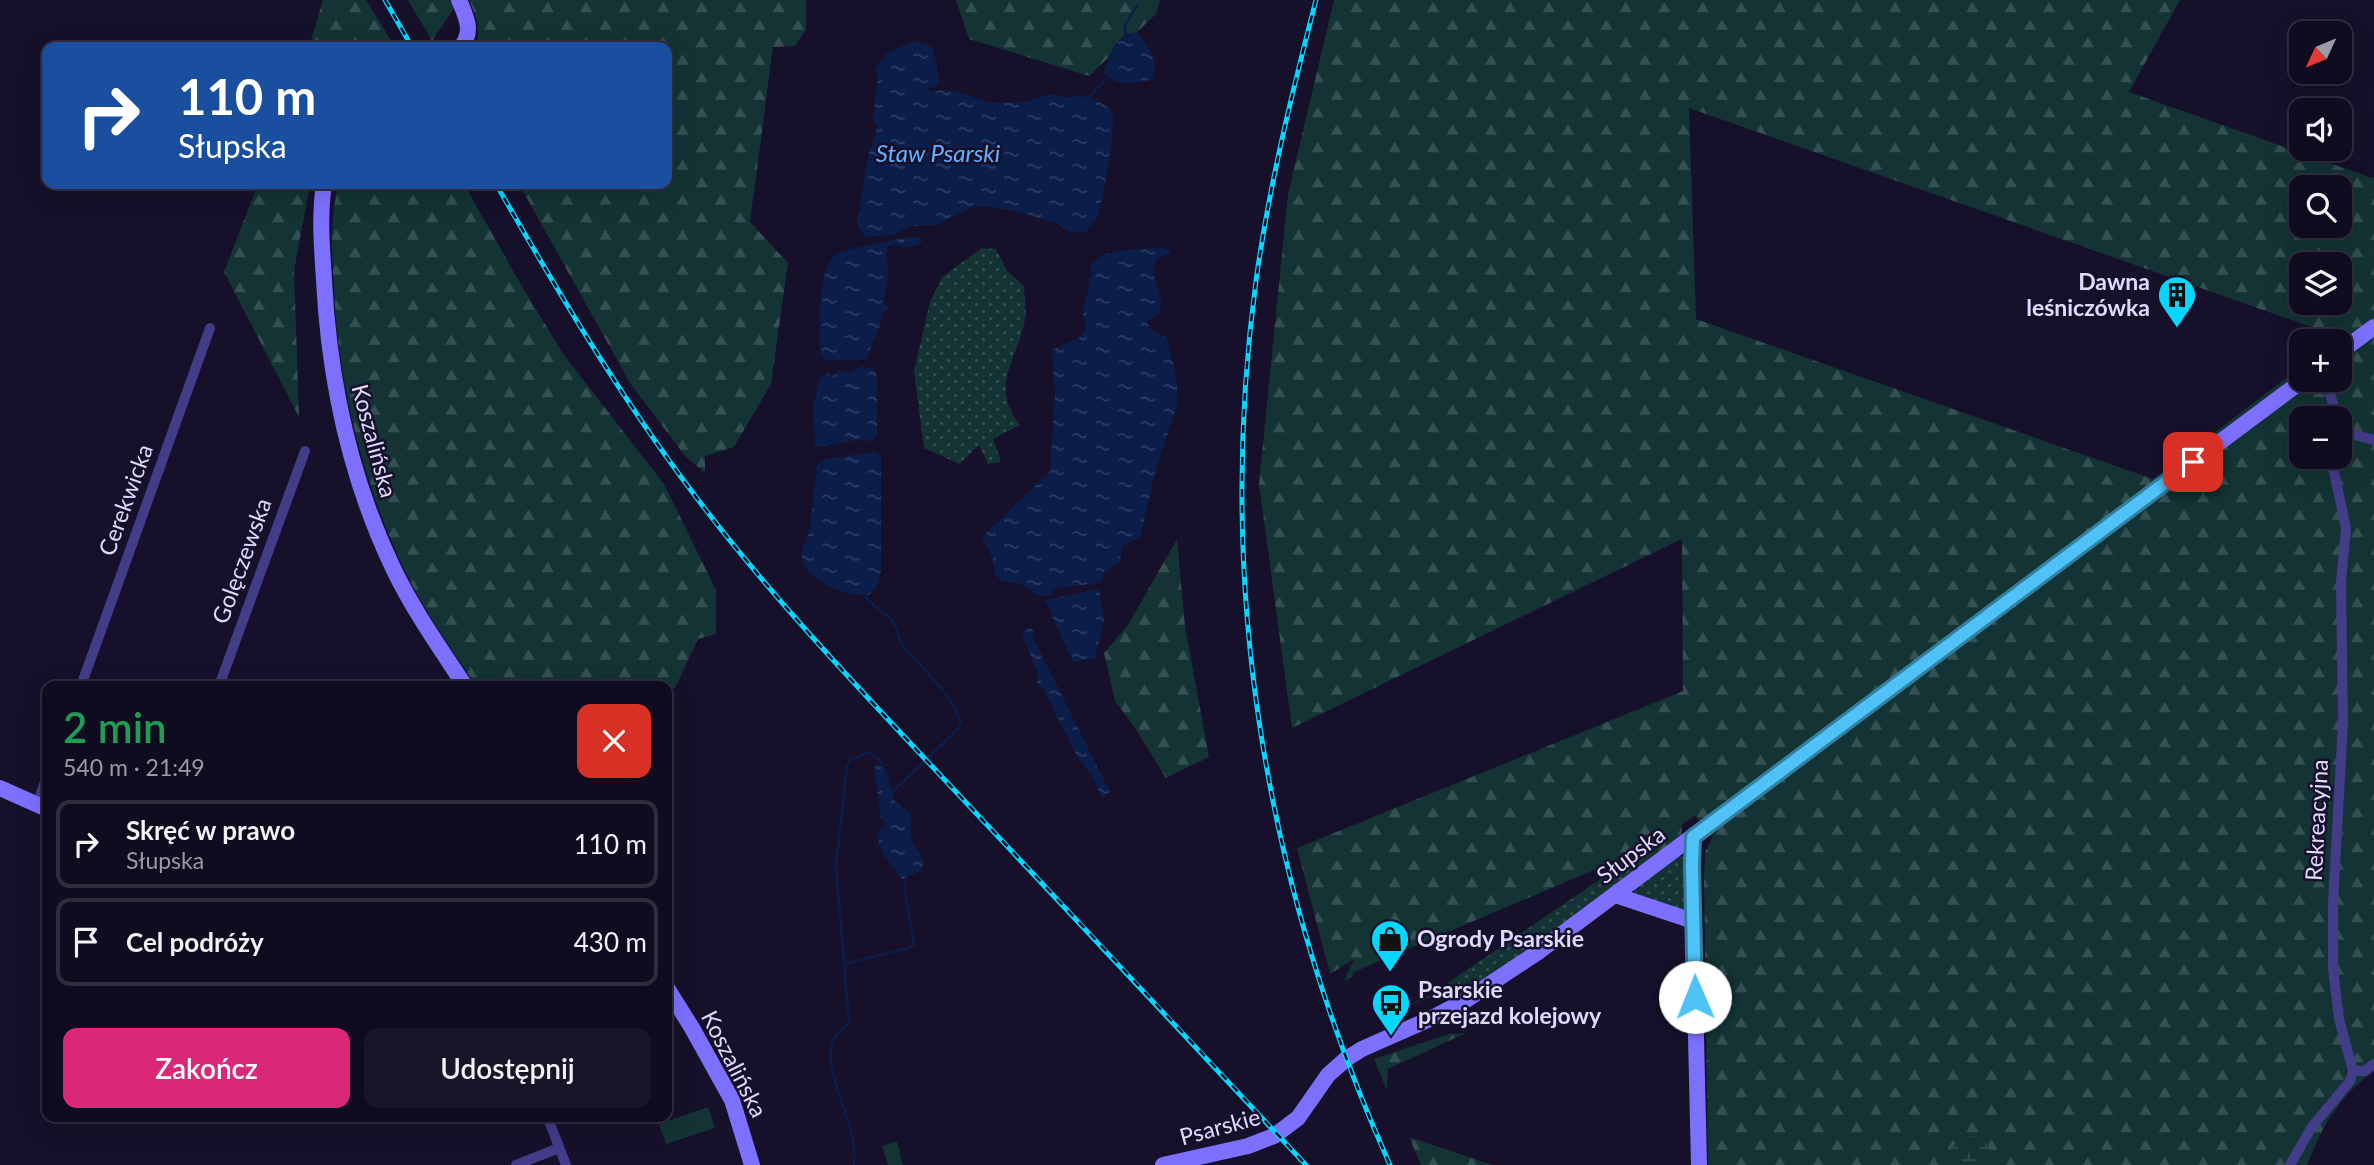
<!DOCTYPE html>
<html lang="pl">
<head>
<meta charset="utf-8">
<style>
  :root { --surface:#100c20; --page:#191529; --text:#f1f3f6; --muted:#9c9ba5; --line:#302c3e; --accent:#db2777 }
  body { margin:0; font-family:Lato,sans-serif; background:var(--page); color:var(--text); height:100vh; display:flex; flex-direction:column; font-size:26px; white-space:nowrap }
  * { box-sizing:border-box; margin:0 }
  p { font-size:23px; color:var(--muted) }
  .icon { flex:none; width:38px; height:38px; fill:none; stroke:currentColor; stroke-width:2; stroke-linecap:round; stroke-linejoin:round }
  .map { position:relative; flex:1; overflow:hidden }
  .side { position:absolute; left:42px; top:681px; width:630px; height:441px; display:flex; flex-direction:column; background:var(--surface); border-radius:14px; box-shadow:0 7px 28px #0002,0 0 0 2px var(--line) }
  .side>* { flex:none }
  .banner { position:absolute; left:42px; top:42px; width:630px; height:147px; border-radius:14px; box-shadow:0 7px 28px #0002,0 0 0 2px var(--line); background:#1a4fa0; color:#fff; overflow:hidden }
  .needle { width:46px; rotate:226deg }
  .controls { position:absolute; left:2289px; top:21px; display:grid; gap:14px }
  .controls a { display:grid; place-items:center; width:63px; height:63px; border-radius:14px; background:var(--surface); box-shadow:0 7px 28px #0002,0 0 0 2px var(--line); font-size:35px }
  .pin { position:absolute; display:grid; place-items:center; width:60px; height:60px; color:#fff; margin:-30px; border-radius:14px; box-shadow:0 4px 10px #0006 }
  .me { position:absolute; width:77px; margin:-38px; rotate:359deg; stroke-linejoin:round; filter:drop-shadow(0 0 5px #0008) }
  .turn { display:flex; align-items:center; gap:24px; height:147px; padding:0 21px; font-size:32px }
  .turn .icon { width:91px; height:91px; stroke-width:2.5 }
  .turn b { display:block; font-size:49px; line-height:60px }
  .round { display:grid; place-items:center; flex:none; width:74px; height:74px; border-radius:14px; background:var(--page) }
  .head { display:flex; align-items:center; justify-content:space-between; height:119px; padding:0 21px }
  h1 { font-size:42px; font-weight:600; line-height:52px; color:#1e9e55 }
  .primary-button { display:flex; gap:14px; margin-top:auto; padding:14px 21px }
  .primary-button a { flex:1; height:80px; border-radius:14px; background:var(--accent); color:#fff; font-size:28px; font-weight:600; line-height:80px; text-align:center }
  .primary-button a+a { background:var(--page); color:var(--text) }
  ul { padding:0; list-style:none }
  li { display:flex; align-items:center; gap:21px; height:88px; margin:0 14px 10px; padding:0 7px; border:4px solid var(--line); border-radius:14px }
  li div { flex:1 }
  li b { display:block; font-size:26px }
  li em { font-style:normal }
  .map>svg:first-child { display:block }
  .grass { fill:url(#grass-dots) }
  .forest { fill:url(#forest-firs); fill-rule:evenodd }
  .wetland { fill:url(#wetland-marsh) }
  .pitch { fill:#133334 }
  .water { fill:url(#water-ripples) }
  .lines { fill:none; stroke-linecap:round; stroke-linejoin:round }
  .stream { stroke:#0b1d49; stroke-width:2.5 }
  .street { stroke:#433c89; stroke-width:10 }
  .secondary { stroke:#7d70ff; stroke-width:16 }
  .rail-casing { stroke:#05d7ff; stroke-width:5 }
  .rail { stroke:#16102a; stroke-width:2.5; stroke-dasharray:8; stroke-linecap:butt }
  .route-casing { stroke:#337fa1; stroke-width:18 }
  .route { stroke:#4fc3f7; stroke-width:12 }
  .labels { text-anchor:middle; stroke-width:5; stroke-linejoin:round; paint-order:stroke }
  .poi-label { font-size:23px; font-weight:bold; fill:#e0d9ff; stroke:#16102a; text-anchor:start }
  .street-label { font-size:23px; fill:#e0d9ff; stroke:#16102a }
  .water-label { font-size:24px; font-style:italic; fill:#67b0ff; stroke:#16102a }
</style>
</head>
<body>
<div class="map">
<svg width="2374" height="1165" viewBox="0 0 2374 1165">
  <defs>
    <pattern id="grass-dots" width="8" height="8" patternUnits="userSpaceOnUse" patternTransform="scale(1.75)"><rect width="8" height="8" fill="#133334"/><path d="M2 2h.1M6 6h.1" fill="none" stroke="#355052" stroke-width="1.8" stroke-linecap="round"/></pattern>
    <pattern id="forest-firs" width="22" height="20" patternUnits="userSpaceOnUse" patternTransform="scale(1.75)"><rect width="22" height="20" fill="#133334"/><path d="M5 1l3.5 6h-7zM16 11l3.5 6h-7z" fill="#355052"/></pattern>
    <pattern id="wetland-marsh" width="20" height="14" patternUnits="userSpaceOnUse" patternTransform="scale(1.75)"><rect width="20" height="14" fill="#133334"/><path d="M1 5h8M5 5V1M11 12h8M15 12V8" fill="none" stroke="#355052"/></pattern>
    <pattern id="water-ripples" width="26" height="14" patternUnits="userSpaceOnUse" patternTransform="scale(1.75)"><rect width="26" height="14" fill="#0b1d49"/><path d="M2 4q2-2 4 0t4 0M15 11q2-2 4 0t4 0" fill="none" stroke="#2e3d64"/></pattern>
  </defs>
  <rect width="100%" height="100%" fill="#16102a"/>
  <path class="grass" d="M982,248L996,249L1007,271L1024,286C1024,297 1027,310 1025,320C1017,361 989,385 1020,425L993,439L1001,462L988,464L979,445L960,464L924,448L914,371L930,302L942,277Z
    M1650,848L1660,853L1534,950L1464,994L1450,990L1395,1011L1427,997L1611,872L1608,864Z
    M1679,855L1685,858L1687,911L1634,895L1635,888Z"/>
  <path class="forest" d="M323,0H366L395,47H309Z
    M408,0H450L454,8L432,41Z
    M469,0H806V29L795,46L773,47L750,222L788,263L771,384L734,447L705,456V473L685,456L630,383L519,184H667V47H474C484,33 475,15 469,0Z
    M956,0H1160L1156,14L1137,32L1126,34L1115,45L1109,57L1089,76L969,39Z
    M1334,0H2180L2129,92L2372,178L2374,177V1071C2337,1099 2324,1123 2307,1165H1708L1704,879L1705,852L1713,836L1695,816L1682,824L1681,840L1661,853L1650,848L1608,864L1354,972L1351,978L1344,981L1354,959L1330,974L1297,848L1683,691L1682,539L1292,728L1259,484L1288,194ZM1689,108L2340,337L2336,341H2340V380H2301V367L2153,479L1696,319ZM2301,187H2340V226H2301ZM2301,264H2340V303H2301ZM2301,418H2340V457H2301Z
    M258,184H310L294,271L299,417L224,272Z
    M339,184H464L523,288L564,355L664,484L716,590V634L698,639L676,686L667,695V686H476C452,649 425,612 406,573C363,484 339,387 334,290C332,254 329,218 339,184Z
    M1177,539L1185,626L1209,757L1166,778L1135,728L1115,701L1104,653L1128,625Z
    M1466,1033L1388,1069L1387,1091L1374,1059L1449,1034Z
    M1409,1137L1493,1165H1421Z"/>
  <path class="wetland" d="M1974,1136L1981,1137L1990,1149L1983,1165H1941C1950,1150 1956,1138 1974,1136Z"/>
  <path class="pitch" d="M708,1107L715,1128L666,1144L659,1124Z
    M897,1141L903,1165H888L882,1146Z"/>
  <path class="water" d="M1137,32C1149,47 1158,59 1153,79C1137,83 1114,88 1104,72C1111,53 1116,36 1137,32Z
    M915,41C938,46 933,49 937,69C938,77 941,78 938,86L929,88L930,91L950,90L992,103L1028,102L1034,98L1054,94L1069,98L1073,96L1089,97L1110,108L1113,114L1112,141L1105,186L1098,217L1086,232H1070L1055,223L1015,211L985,206L974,207L935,225L910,226L892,235L867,237L859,229L857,223C862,201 863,179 868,157C870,146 877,136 877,125L873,122L878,75L875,70L887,53Z
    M909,237L921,238L923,240C916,249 903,248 894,244L888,246C884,255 889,264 888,274C887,284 884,293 884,303L890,309L882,313L880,325L867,358L864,360H825L821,356C818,335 817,260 839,253C861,245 886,242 909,237Z
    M1164,248L1169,249L1171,253C1167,255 1163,255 1160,257C1138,272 1182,309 1147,321L1149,328L1167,338L1176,376L1178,403L1157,465L1140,538L1122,546L1120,562L1104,572L1102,580L1098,583L1057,588L1048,596L1037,595L1021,584L1002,581L995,574L993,559L982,537L1050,471L1055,395L1052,350L1080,337L1087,326C1077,310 1091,295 1089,278L1093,273L1090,267C1098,247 1144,249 1164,248Z
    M862,366L875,370L877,376V435L872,441L856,440L820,447L815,445L813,408L820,378L828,373L832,377L839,371L850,372Z
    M875,452L881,456V571L877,586L869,595C849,598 804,581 802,557C801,550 807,539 809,531C813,509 814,487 817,465L825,459Z
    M1099,589L1104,620L1095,658L1073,662L1045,600Z
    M1029,627L1034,632L1032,635L1110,792L1102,798L1093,778L1077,756L1043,688L1039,686L1036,680L1039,676L1022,635L1024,629Z
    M877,764L886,770L895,802L911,813C911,822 910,829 911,837C914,851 926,854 922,870L903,879C896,875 897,872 892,866C884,855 875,844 879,829L886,826L881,817L874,768Z"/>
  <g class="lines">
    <path class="stream" d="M1126,35L1125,26L1137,5
      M1089,97L1108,77
      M865,596C873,608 885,612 893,622C899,630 898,641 904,647C922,668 952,695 961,722L958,729L892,792
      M844,964L908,948L914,945L904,887L906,878
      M854,1165C855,1152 854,1140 850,1127C844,1105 825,1065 832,1043C835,1033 843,1029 849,1022L836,866L847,766L850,760L869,752L879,759L883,767"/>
    <path class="street" d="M2325,380L2338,418
      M2340,423L2351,434L2374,440
      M81,686L210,328
      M219,686L305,451
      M37,804L47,776
      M2353,1071H2365L2374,1064
      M547,1116L566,1165
      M516,1165L559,1148
      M2290,1165L2311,1128L2350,1081L2353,1071L2339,1019L2333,968V903L2343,723L2341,582L2346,528L2334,472V457"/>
    <path class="secondary" d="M459,0C466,17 474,31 461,47
      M324,184C319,216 322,248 324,280C329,379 350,478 393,568C413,610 440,648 465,686
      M2340,352L2374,327
      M0,788L47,809
      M1693,837L1692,866L1699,1165
      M1615,895L1693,921
      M667,988L692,1028L732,1100L752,1165
      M1163,1165L1248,1146L1274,1136L1298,1118L1328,1075L1346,1059L1362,1049L1430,1019L1466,1000L1538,952L2303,380"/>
    <g class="rail-casing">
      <path id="rail" d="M385,0L412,47
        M1316,0C1292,93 1269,186 1256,281C1215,586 1265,885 1390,1165
        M496,184C558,292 621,398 696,497C776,603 869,699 959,795C1075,918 1191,1041 1306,1165"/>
    </g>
    <use href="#rail" class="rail"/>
  </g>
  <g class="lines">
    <g class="route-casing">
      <path id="route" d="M1695,997L1692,866L1693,837L2193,462"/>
    </g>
    <use href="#route" class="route"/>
  </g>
  <defs>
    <g id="building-pin" transform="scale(2.0125)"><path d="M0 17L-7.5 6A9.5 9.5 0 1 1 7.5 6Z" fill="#05d7ff" stroke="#16102a"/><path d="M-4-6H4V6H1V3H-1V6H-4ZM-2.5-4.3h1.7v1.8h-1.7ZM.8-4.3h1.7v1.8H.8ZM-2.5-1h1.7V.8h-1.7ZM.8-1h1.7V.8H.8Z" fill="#111"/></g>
    <g id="shop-pin" transform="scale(2.0125)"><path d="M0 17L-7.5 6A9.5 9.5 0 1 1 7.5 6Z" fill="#05d7ff" stroke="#16102a"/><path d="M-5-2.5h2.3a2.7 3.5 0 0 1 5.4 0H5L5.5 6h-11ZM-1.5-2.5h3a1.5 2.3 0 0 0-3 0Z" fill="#111"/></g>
    <g id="bus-pin" transform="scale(2.0125)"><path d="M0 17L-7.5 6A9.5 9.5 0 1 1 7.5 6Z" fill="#05d7ff" stroke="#16102a"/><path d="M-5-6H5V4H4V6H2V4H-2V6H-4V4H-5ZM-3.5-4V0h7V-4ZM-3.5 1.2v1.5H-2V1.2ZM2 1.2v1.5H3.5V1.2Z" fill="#111"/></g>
  </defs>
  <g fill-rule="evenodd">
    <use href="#building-pin" x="2177" y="295"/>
    <use href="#shop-pin" x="1390" y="939"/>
    <use href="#bus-pin" x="1391" y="1003"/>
  </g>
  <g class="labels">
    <g class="poi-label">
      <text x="2150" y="290" text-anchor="end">Dawna<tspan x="2150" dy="26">leśniczówka</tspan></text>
      <text x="1417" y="947">Ogrody Psarskie</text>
      <text x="1418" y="998">Psarskie<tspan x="1418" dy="26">przejazd kolejowy</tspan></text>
    </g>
    <g class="street-label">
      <text transform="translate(374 441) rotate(75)" y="8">Koszalińska</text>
      <text transform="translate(126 500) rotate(-70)" y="8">Cerekwicka</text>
      <text transform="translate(242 561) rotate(-70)" y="8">Golęczewska</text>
      <text transform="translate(2317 820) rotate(-87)" y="8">Rekreacyjna</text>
      <text transform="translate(1631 855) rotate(-37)" y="8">Słupska</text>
      <text transform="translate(734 1064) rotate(63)" y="8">Koszalińska</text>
      <text transform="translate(1220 1127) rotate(-15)" y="8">Psarskie</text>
    </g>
    <g class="water-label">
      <text x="938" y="162">Staw Psarski</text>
    </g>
  </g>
</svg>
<div class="controls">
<a><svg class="needle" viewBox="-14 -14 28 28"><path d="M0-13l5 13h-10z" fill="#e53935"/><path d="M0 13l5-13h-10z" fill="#9c9ba5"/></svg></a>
<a><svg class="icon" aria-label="sound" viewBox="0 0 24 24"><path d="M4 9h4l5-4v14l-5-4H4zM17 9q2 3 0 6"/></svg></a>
<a><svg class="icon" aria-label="search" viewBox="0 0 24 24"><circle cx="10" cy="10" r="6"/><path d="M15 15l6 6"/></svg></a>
<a><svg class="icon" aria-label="layers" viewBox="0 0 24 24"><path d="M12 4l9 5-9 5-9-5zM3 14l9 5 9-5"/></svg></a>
<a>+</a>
<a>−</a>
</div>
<div class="pin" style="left:2193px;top:462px;background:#d93025"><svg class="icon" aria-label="arrive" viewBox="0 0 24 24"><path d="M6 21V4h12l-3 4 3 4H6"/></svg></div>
<svg class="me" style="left:1695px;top:997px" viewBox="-20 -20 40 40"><circle r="19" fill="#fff"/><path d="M0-13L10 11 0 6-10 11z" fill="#4fc3f7"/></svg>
<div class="banner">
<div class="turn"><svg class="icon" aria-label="right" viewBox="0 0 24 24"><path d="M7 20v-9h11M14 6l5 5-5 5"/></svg><div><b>110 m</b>Słupska</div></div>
</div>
<section class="side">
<div class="head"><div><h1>2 min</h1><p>540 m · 21:49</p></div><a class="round" style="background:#d93025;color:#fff"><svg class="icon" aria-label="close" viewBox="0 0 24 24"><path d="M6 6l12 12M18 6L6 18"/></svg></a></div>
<ul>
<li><svg class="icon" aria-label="right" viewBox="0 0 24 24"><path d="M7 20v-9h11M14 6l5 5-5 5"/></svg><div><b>Skręć w prawo</b><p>Słupska</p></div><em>110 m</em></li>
<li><svg class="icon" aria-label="arrive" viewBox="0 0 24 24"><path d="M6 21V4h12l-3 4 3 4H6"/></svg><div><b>Cel podróży</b></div><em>430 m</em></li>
</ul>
<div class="primary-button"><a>Zakończ</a><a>Udostępnij</a></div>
</section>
</div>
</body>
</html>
